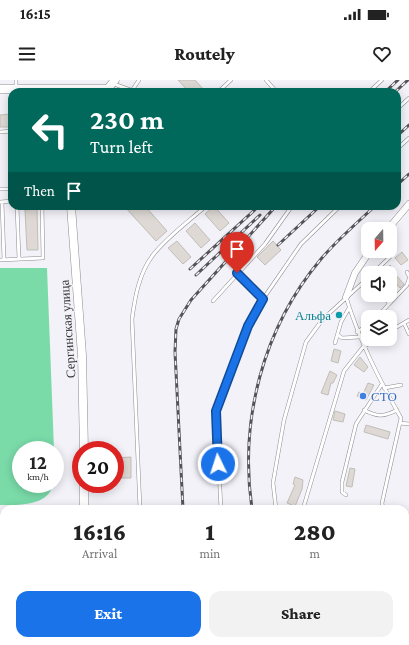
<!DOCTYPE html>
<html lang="en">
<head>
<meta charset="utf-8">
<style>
  :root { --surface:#fff; --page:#f2f2f2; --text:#222; --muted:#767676; --accent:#1a73e8 }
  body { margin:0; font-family:"Crimson Pro",serif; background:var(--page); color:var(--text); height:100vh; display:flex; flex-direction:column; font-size:15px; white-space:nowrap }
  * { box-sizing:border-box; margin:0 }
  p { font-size:13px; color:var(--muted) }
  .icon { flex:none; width:22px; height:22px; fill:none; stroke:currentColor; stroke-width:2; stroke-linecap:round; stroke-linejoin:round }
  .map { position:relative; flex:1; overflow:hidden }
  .sheet { position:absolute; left:0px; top:425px; width:409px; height:140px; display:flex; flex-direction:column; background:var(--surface); border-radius:12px 12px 0 0; box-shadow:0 2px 10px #0003 }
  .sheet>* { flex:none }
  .banner { position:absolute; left:8px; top:8px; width:393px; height:122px; border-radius:12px; box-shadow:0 2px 10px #0003; background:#00695c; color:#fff; overflow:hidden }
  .needle { width:26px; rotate:200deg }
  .fabs { position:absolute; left:361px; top:142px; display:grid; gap:8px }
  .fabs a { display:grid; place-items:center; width:36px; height:36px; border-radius:8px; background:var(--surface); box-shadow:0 2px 10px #0003; font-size:20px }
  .speed { position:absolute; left:12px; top:361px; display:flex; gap:8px; font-size:20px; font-weight:700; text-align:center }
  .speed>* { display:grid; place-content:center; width:52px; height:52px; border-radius:50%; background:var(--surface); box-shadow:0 2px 10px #0003; line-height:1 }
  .speed small { font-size:10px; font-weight:400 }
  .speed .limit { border:6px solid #d22; background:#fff; color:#111 }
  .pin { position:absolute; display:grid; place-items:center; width:34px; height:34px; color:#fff; margin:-41px -17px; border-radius:50% 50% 50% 0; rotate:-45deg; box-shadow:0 0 4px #0007 }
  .pin .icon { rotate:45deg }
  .me { position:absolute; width:44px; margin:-22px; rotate:356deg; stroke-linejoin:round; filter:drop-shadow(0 0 3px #0008) }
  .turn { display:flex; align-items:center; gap:14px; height:84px; padding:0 16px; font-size:18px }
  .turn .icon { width:52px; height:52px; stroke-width:2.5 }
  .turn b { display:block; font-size:28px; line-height:34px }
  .then { display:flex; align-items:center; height:38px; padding:0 16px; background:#0003; gap:8px; font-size:15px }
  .eta { display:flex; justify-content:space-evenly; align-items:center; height:68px; text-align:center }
  .eta b { font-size:24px; font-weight:800; line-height:28px }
  .cta { display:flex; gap:8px; margin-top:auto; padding:8px 16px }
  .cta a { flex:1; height:46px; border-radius:12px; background:var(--accent); color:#fff; font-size:16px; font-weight:800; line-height:46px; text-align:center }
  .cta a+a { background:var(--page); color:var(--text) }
  .status { display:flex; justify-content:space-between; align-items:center; height:28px; padding:0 20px; background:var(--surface); direction:ltr }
  .status svg { height:11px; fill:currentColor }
  header { display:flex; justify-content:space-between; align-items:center; height:52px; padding:0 16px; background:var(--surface); font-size:18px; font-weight:800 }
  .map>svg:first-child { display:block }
  .green { fill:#7adba9 }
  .building { fill:#ded9d4; stroke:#c1bdb7 }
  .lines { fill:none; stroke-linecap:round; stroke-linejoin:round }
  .service-casing { stroke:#8c8b91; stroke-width:4 }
  .minor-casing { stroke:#8c8b91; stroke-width:7 }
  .secondary-casing { stroke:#8c8b91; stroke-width:9 }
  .service { stroke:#fff; stroke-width:3 }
  .minor { stroke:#fff; stroke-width:6 }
  .secondary { stroke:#fff; stroke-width:8 }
  .rail-casing { stroke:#545357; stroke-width:3 }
  .rail { stroke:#f3f2f9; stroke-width:1.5; stroke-dasharray:4.5; stroke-linecap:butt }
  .route-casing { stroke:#114b97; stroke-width:10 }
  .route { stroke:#1a73e8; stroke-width:7 }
  .culture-dot { fill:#0f9aa8; stroke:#f3f2f9; stroke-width:1.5 }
  .shop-dot { fill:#3f7fe0; stroke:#f3f2f9; stroke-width:1.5 }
  .labels { text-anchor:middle; stroke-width:3; stroke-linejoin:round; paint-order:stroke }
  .culture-label { font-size:13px; fill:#0d838f; stroke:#f3f2f9; text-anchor:end }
  .street-label { font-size:13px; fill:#363538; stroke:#f3f2f9 }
  .shop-label { font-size:13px; fill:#366cbe; stroke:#f3f2f9; text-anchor:start }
</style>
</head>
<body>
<div class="status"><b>16:15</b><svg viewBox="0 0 49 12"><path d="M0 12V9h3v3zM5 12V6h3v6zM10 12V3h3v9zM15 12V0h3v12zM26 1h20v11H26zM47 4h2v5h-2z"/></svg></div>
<header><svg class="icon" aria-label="menu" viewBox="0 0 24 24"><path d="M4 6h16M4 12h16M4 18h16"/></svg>Routely<svg class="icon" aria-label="heart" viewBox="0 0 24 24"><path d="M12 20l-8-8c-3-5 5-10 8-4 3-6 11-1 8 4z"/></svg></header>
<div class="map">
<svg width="409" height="565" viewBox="0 0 409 565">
  <rect width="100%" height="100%" fill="#f3f2f9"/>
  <path class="green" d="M0,188H47L54,370H21V404H53C49,427 16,425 0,425Z
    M0,474H4V561H9L8,565H0Z"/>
  <path class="building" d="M178,0H195L204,10L202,12H189Z
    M12,34V47H0V35Z
    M124,126H145L167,151L156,161Z
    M214,126L229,143L220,151L205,134Z
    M37,129L38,170H27L25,130Z
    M195,143L210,160L201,168L186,151Z
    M177,161L191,177L183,184L168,168Z
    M273,161L281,170L265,185L257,177Z
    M402,172L408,180L401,185L395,178Z
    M390,185L393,189L392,191L404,204L400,208L390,197V193H387L385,190Z
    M334,269L341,271L338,283L331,281Z
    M360,277L368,287L364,292L354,285Z
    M330,291L337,295L333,303H331L328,315L321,313Z
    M368,303L374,305L366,320L357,316L359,312L363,314Z
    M335,331L345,334L343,342L333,340Z
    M366,345L390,352L388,359L364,352Z
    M131,377V398H115V378Z
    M350,388L355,389L352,407L346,406Z
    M295,397L303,400L302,409L294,429H291L292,425L287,423L295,405L293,404Z"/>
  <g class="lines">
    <g class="service-casing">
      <path id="service" d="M16,0V8
        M266,0L274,9
        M114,4L136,12
        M131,12L139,0
        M218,12L231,0
        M369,12L382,0
        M397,29L409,18
        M0,52L12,51
        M397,69L409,58
        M0,109H12
        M0,122L12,121
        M2,122L4,180
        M17,126L19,179
        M0,180L43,178L42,126
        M407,192L409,196
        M237,193L263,219
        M373,193L390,177
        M346,217C360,262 378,297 401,338L382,423L383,429
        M213,221L265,164L292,126
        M389,224L407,205L409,199
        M377,237L389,224L386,215
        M404,243L409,254
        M390,251L409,240
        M357,252L368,245
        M338,255L342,258L359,257
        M335,263L341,242L349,228
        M384,308L401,305
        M364,330C377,337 384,337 397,330
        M400,343L409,344
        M346,415L342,412V402L356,344L382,304
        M140,429L132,239C135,217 139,193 153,175C167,157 188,142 206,126
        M221,429L216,331L248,246L263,219L301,164L340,126
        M276,429L273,403L284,340L306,262L323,239L368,198
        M303,429L344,291L363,267L377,259
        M109,561V565
        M165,561L167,562L165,565
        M294,561L307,565
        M123,565L124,561
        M146,565L148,561"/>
    </g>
    <g class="minor-casing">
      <path id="minor" d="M388,149L409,124
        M346,217L355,193L370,171
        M86,561V565"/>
    </g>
    <g class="secondary-casing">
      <path id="secondary" d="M0,9H107
        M105,12L115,0
        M71,126L82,275L84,370
        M84,404V429
        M0,460H4
        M219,561L228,565"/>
    </g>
    <use href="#service" class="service"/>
    <use href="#minor" class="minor"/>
    <use href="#secondary" class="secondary"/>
    <g class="rail-casing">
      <path id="rail" d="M385,12L398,0
        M395,12L408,0
        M397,56L409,45
        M397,105L409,94
        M278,165L320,126
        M190,189L259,126
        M196,195L260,135
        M183,429L175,272L176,249L179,239L191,220L276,126
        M252,429C239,340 263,248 321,179C337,160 357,143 375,126
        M263,561V565"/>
    </g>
    <use href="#rail" class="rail"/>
  </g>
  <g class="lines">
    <g class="route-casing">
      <path id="route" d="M218,384L216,331L248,246L263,219L237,193"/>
    </g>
    <use href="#route" class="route"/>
  </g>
  <circle class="culture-dot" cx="339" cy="235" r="4"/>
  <circle class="shop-dot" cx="363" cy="316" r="4"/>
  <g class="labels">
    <g class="culture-label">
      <text x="331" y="240">Альфа</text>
    </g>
    <g class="street-label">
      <text transform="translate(67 249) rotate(-94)" y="5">Сергинская улица</text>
    </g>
    <g class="shop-label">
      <text x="371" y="321">СТО</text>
    </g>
  </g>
</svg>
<div class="fabs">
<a><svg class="needle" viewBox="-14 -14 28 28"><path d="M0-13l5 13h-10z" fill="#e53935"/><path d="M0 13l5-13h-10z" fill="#767676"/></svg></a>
<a><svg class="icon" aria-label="sound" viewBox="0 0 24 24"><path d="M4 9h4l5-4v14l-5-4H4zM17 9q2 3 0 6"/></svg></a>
<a><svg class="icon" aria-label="layers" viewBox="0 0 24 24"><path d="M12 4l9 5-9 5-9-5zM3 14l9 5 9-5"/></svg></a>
</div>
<div class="speed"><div>12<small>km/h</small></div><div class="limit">20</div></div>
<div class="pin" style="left:237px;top:193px;background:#d93025"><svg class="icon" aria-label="arrive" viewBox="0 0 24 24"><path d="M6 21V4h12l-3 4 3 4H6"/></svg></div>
<svg class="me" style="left:218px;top:384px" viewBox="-20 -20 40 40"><circle r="17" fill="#1a73e8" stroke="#fff" stroke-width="3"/><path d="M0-11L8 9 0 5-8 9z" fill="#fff"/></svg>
<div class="banner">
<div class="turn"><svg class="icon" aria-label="left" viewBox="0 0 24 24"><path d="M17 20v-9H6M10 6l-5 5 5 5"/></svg><div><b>230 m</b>Turn left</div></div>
<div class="then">Then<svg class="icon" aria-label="arrive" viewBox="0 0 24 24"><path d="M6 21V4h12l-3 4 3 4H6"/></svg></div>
</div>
<section class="sheet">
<div class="eta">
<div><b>16:16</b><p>Arrival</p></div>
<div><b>1</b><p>min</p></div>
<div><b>280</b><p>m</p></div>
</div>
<div class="cta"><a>Exit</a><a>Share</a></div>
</section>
</div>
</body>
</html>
